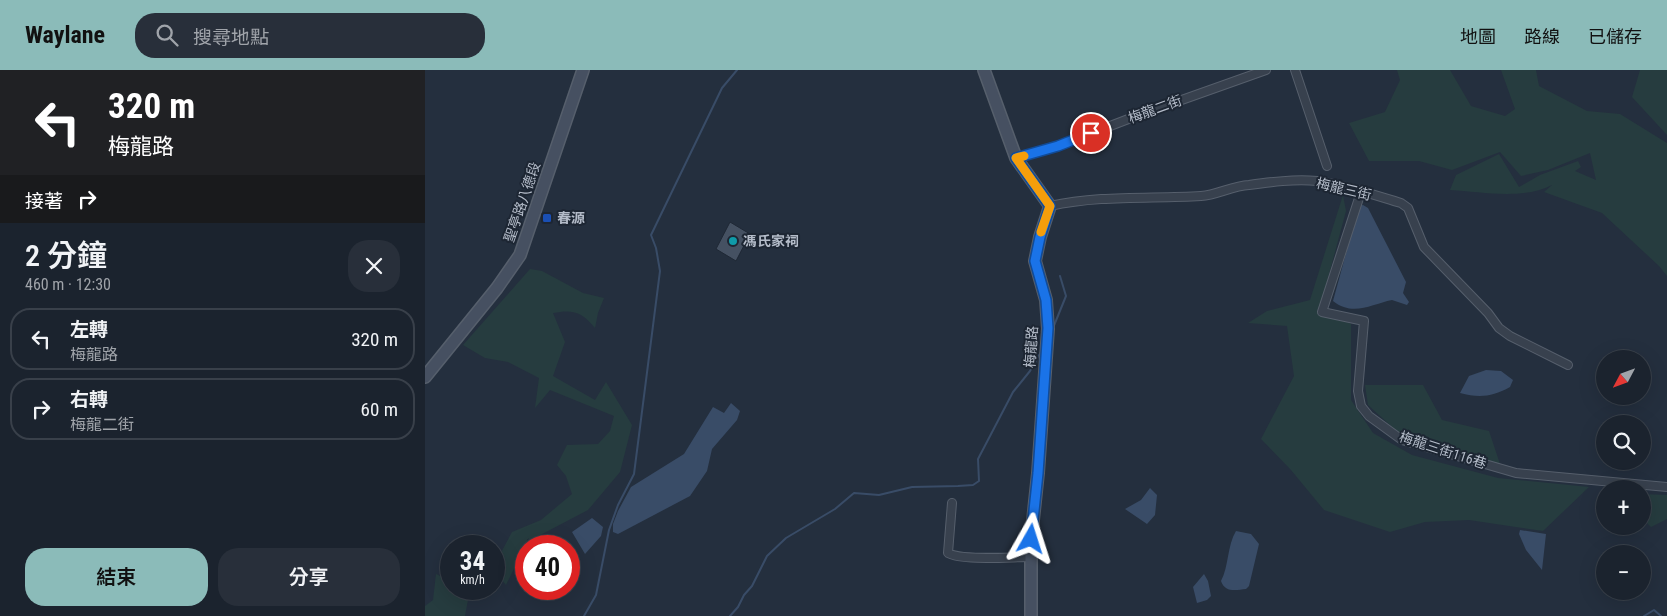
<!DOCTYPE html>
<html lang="zh-TW">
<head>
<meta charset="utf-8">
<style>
  :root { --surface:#1b232e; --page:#282f3a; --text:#f1f3f6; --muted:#a0a4aa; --line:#39404a; --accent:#8bbbb9 }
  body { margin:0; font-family:"Roboto Condensed","Noto Sans TC",sans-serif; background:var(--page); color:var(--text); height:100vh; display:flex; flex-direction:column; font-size:19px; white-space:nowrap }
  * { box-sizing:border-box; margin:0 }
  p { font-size:16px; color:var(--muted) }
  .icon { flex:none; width:28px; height:28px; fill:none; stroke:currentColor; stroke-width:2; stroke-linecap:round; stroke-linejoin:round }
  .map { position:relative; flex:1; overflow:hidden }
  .sheet { display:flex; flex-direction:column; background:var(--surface); width:425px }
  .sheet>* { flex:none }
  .hud { background:#202124; color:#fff; overflow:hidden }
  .needle { width:32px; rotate:229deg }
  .fabs { position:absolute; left:1171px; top:280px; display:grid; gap:10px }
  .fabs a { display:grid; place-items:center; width:55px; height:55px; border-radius:50%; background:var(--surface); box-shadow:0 5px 20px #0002,0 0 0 1px var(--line); font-size:25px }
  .speed { position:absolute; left:15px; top:465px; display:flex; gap:10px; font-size:25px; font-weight:700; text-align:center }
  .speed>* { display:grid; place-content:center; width:65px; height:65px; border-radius:50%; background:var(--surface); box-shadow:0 5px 20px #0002,0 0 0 1px var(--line); line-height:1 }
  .speed small { font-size:12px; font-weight:400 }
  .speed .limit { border:8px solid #d22; background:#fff; color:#111 }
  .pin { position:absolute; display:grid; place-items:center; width:42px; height:42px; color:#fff; margin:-21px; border:2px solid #fff; border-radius:50%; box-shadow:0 1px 5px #0007 }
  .me { position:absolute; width:55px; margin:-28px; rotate:6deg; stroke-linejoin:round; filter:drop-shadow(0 0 4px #0008) }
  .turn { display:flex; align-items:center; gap:18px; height:105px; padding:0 25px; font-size:22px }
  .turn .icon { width:65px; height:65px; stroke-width:2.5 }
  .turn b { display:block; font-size:35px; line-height:42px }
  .then { display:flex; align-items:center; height:48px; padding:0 25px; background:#0003; gap:10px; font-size:19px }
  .round { display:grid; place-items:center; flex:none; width:52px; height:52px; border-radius:20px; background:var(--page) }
  .summary { display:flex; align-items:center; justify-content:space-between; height:85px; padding:0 25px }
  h1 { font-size:30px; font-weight:600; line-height:38px }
  .cta { display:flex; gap:10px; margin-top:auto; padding:10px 25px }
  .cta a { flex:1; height:58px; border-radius:20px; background:var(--accent); color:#111; font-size:20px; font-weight:600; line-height:58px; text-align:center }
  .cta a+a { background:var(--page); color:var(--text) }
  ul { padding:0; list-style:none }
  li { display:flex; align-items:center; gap:15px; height:62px; margin:0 10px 8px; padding:0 15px; border:2px solid var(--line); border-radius:20px }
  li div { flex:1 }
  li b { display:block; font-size:19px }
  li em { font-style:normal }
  header { display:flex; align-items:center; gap:30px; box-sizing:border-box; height:70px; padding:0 25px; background:var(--accent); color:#111 }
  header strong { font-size:24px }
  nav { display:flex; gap:28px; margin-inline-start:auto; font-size:18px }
  .search { width:350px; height:45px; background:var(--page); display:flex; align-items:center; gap:12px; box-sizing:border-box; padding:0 18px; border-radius:20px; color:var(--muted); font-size:19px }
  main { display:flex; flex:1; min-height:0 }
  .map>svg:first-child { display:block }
  .green { fill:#263c3f }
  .water { fill:#394c67 }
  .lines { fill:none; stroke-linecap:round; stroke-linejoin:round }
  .stream { stroke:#394c67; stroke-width:2 }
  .building { fill:#455162; stroke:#1f2835 }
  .street-casing { stroke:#565f6c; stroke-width:10 }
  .secondary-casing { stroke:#565f6c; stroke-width:14 }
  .street { stroke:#38414e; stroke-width:8 }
  .secondary { stroke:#465061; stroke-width:11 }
  .route-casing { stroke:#114b97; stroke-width:12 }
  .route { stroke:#1a73e8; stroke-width:9 }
  .slow { stroke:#f59e0b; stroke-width:9 }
  .transit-dot { fill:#1a4fb4; stroke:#1d2633; stroke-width:2 }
  .culture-dot { fill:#0f9aa8; stroke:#1d2633; stroke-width:2 }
  .labels { text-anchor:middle; stroke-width:4; stroke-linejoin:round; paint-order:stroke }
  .street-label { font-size:14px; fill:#b4bcc9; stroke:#1d2633 }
  .poi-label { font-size:14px; font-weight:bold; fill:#b4bcc9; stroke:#1d2633; text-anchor:start }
</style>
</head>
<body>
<header>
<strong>Waylane</strong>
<div class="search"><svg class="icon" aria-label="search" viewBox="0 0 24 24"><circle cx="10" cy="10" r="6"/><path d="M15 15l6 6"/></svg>搜尋地點</div>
<nav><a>地圖</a><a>路線</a><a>已儲存</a></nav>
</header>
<main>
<section class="sheet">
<div class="hud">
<div class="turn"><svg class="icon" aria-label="left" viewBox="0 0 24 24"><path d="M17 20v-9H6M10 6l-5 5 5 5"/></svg><div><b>320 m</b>梅龍路</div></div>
<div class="then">接著<svg class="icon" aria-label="right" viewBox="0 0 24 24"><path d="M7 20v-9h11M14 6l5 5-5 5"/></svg></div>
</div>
<div class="summary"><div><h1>2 分鐘</h1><p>460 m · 12:30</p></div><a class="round"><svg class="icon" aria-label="close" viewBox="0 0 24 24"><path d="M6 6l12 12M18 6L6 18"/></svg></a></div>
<ul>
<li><svg class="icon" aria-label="left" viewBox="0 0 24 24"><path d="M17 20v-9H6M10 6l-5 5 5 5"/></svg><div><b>左轉</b><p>梅龍路</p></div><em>320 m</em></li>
<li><svg class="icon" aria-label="right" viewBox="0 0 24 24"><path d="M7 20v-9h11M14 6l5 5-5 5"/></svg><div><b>右轉</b><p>梅龍二街</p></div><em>60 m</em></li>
</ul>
<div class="cta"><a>結束</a><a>分享</a></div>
</section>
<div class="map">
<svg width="1242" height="546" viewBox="0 0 1242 546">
  <rect width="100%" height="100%" fill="#242f3e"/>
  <path class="green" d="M972,0H1025L1046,36L1080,46L1090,39L1076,0H1111L1114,16L1162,41L1195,44L1242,73V206L1234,196L1177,143L1119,122L1127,115C1098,130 1058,122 1025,120L1031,105L1074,84L1094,117L1115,105L1153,91L1156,97L1150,101L1171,110L1165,83L1123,100L1096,106L1075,82L1027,100L994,91H944L924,53L960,42L975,10Z
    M1215,0H1242V65L1207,27Z
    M918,125L921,141L895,238L926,254V330L948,363L987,385L1073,408L1164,417L1118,461L1044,450L1000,452L965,462L899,440L866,400L836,369L869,306L862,256L823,253L842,241L885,230Z
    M105,199L117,201L158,223L179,228L173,243L170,258C157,242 148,239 128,243L140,272L128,306L170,330L181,312L207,355L195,402L163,440L102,472L81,515L69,500V496L87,462L116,450L147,424L141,406L132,395L142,375L173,374L185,361L189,346L125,320L110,338L114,308L83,292L60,288L38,275Z
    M940,315H998L1017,350L1064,361L1075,394L977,366L943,335Z
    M1218,424L1242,425V449L1226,457L1218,449Z
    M11,504L26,511V519H45L40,546H0V536L8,530Z"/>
  <path class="water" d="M938,135L943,138L981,212L978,223L984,232L982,235L967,230C947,234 928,247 908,231L934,136Z
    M1061,300L1076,301L1088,310L1085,317C1067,327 1054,328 1035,323L1044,306Z
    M306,333L315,341L312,350L287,379L282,401L265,426L193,464L188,462V454L193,441L206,417L259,384L288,337L299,343Z
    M725,418L732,425L730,445L722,454L700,439L716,430Z
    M167,448L178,457L176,466L160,484L147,462Z
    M1095,460L1121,464L1117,500L1101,480L1094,464Z
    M811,461L826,464L834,474L824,516L821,519C811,520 800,523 796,511C804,496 802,476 811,461Z
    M779,504L783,511L786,526L782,530L772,533L768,517Z"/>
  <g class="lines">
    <path class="stream" d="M628,258L641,226L635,206
      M159,546L171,525L184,460L193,435L209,404L235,201L231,178L226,165L297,18L312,0
      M305,546L313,537L319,525L327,516L342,486L361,468L410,439L429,423L454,425L487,417L533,416L548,415L554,411L553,389L588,322L605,301L617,280
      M1219,546L1229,540L1236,546"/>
  </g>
  <path class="building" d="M305,152L325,164L311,191L291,179Z
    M103,469L121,475L101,476V495L94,492Z"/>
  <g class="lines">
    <g class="street-casing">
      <path id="street" d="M870,0L902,96
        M591,88L633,76L706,48L841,0
        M936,122L897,242L939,251L933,321L936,336L944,346L977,370L1091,403L1242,417
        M625,136C675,125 725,129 776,126C792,125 807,116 824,115C846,112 869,109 892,111C920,115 949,125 976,133L983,138L999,177L1063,243L1074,258L1085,266L1143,295
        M527,433L523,483C537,491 586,487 605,487"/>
    </g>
    <g class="secondary-casing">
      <path id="secondary" d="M559,0L591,88L625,136L615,167L610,191L621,230L623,259L613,403L606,469V546
        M0,307L72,218L95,185L158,0"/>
    </g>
    <use href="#street" class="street"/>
    <use href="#secondary" class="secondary"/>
  </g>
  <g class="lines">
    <g class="route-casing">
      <path id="route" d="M606,469L613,403L623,258L621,230L610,191L615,167L625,136L591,88L633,76L666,63"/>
    </g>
    <use href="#route" class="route"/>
    <path class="slow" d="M599,86L591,88L625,136L616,162"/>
  </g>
  <rect class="transit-dot" x="117" y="143" width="10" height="10" rx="2.5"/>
  <circle class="culture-dot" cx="308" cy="171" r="5"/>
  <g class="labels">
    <g class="street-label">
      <text transform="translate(730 39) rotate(-20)" y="5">梅龍二街</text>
      <text transform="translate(919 119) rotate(13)" y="5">梅龍三街</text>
      <text transform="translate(97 132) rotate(-71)" y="5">聖亭路八德段</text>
      <text transform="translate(606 277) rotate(-86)" y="5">梅龍路</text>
      <text transform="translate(1018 380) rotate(18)" y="5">梅龍三街116巷</text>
    </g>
    <g class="poi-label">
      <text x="132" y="153">春源</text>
      <text x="318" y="176">馮氏家祠</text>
    </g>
  </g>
</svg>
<div class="fabs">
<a><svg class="needle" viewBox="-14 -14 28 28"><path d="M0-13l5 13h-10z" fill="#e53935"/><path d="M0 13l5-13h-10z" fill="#a0a4aa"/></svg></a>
<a><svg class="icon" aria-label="search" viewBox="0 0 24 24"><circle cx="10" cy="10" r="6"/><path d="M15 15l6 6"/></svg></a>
<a>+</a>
<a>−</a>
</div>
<div class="speed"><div>34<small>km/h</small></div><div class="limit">40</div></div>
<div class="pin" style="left:666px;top:63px;background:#d93025"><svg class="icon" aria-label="arrive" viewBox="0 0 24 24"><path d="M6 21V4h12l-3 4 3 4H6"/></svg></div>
<svg class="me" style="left:606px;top:469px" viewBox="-20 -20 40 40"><path d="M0-17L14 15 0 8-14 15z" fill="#1a73e8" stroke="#fff" stroke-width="4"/></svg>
</div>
</main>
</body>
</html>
